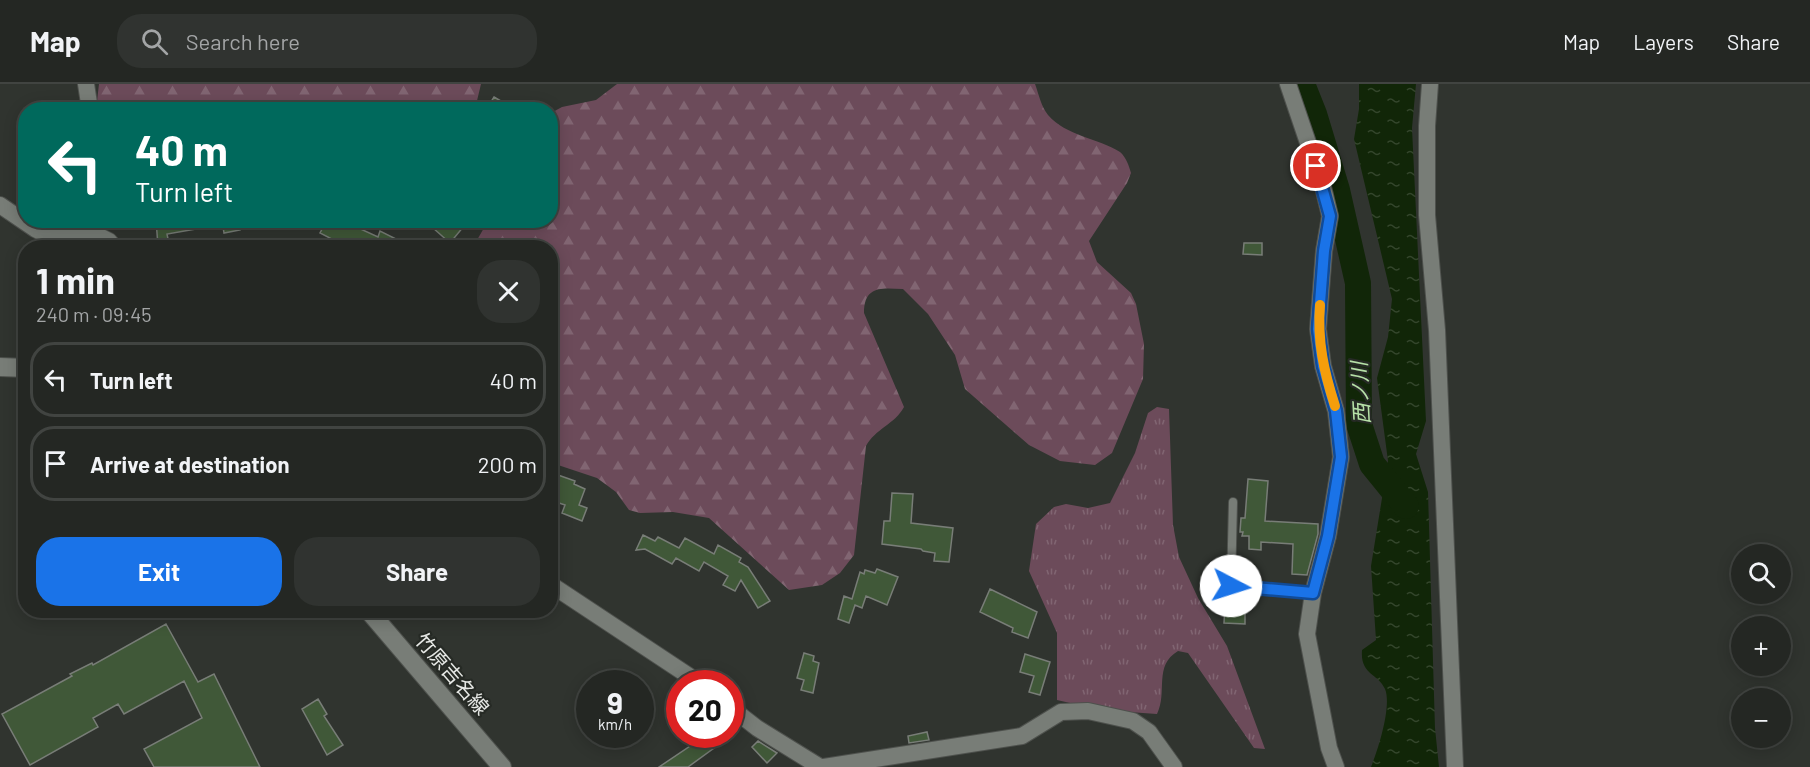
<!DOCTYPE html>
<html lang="en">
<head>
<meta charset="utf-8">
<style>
  :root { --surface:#242723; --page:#303330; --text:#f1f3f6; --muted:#a3a5a6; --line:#414441; --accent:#1a73e8 }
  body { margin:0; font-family:Barlow,"Noto Sans JP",sans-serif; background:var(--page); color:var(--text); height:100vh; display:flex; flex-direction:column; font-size:22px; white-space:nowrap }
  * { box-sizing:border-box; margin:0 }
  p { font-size:20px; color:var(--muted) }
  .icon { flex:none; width:33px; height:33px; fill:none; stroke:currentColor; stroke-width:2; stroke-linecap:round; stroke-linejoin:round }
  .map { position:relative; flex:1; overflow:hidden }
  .sheet { position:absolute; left:18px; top:156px; width:540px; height:378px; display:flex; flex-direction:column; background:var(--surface); border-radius:24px; box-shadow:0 3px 15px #0003,0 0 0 2px var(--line) }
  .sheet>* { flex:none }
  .top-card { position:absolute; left:18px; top:18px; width:540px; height:126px; border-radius:24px; box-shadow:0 3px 15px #0003,0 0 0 2px var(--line); background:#00695c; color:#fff; overflow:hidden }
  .fabs { position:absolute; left:1731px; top:460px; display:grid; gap:12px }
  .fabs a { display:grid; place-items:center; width:60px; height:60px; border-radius:50%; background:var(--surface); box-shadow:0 3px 15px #0003,0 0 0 2px var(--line); font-size:30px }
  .speed { position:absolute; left:576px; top:586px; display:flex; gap:12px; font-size:30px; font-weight:700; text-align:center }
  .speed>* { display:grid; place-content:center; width:78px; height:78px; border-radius:50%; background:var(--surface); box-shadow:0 3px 15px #0003,0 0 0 2px var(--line); line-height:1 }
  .speed small { font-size:15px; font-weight:400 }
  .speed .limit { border:9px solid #d22; background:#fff; color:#111 }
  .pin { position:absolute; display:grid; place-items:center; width:51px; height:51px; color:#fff; margin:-26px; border:3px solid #fff; border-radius:50%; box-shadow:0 2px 6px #0007 }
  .me { position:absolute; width:66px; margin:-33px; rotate:95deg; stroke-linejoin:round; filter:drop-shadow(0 0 4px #0008) }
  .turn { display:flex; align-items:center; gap:21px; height:126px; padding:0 18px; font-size:27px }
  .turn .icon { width:78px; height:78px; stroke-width:2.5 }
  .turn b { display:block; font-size:42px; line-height:51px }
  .round { display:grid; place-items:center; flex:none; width:63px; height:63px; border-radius:24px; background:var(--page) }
  .headline { display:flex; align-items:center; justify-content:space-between; height:102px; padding:0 18px }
  h1 { font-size:36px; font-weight:700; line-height:45px }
  .button { display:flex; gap:12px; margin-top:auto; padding:12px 18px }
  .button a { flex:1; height:69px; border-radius:24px; background:var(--accent); color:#fff; font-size:24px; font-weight:700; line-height:69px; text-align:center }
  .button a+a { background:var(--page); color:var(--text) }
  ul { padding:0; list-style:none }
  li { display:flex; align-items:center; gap:18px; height:75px; margin:0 12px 9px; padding:0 6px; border:3px solid var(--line); border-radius:24px }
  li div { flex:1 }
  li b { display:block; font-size:22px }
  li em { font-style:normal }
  header { display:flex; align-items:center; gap:36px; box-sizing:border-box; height:84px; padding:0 30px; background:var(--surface); border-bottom:2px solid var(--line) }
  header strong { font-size:28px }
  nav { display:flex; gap:33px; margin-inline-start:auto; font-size:21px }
  .search { width:420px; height:54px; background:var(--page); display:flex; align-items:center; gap:15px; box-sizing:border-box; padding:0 21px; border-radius:24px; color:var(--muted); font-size:22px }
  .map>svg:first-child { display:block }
  .grass { fill:url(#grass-tufts) }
  .forest { fill:url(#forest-firs) }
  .water { fill:url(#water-ripples) }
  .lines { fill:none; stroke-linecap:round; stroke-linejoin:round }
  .river { stroke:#112608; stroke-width:26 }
  .building { fill:#405838; stroke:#787d77; stroke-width:1.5 }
  .service-casing { stroke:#4e514d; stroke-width:10 }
  .minor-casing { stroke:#4e514d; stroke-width:18 }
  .secondary-casing { stroke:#4e514d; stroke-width:20 }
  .service { stroke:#787d77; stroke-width:8 }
  .minor { stroke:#787d77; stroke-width:16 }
  .secondary { stroke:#787d77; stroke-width:18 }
  .route-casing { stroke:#114b97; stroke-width:15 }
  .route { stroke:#1a73e8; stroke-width:10 }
  .slow { stroke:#f59e0b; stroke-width:10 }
  .labels { text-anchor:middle; stroke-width:4.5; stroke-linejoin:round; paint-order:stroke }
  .street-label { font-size:20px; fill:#e7e9e6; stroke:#262a25 }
  .water-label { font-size:21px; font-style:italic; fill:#b6e0a7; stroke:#262a25 }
</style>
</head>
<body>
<header>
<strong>Map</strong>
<div class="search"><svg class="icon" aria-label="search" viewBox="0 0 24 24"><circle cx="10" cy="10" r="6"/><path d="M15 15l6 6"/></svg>Search here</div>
<nav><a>Map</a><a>Layers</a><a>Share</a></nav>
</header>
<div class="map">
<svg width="1810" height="683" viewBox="0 0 1810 683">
  <defs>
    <pattern id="grass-tufts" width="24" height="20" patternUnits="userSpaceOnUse" patternTransform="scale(1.5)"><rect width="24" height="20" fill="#6c4b5a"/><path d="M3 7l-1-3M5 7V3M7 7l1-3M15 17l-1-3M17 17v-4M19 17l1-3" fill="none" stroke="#816572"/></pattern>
    <pattern id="forest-firs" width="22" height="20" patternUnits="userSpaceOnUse" patternTransform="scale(1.5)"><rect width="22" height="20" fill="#6c4b5a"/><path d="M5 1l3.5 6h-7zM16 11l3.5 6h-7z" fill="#816572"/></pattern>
    <pattern id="water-ripples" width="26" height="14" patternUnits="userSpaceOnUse" patternTransform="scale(1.5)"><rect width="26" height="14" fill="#112608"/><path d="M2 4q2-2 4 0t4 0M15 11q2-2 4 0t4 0" fill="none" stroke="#34462c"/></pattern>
  </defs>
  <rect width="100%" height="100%" fill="#30342f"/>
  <path class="grass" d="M1157,323L1169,325L1173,441L1179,473L1198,514L1227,562L1265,665L1254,664L1188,569L1178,567C1153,582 1168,608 1157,630L1101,626L1057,616V549L1029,487L1036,440L1054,423L1066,420L1088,424L1110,419L1135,369L1148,329Z"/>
  <path class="forest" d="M99,0H481L475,25L96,26Z
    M617,0H1035C1039,11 1041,22 1048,31C1066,52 1098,54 1120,68C1126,73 1129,82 1131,89L1127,99L1089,157L1097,178L1131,209L1136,220L1144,260L1143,295L1112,369L1095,381L1060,377L1029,361L965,305L955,271L928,230L903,205C882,204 864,201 864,229L904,323C895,340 875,345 866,362L854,471L840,489L822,501L789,506L709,434L673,428L640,429L629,426L616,408L597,394L558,381H551L550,164L473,163L488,137L550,136L551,29L562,23L596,16Z"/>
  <path class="water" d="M1359,0H1416L1412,44L1426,337L1416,370L1428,408L1435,644L1439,683H1371C1378,666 1392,622 1385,605C1378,589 1360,591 1362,566L1376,556L1371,482L1388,377L1377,294L1388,253L1392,215L1354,55L1359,25Z"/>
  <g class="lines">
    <path class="river" d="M1302,0L1314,30L1337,106L1358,199L1359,340L1372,380L1406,422"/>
  </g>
  <path class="building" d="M494,13L516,26H486Z
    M156,136H207V143L167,150L169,160L158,162Z
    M222,136H238L240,146L224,149Z
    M327,136H341L378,153L380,147L414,164H349L320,149Z
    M424,136H469L450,159Z
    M1244,159H1262V171L1243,170Z
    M558,391L575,397L574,400L585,405L579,421L587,424L582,437L562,429L565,421L550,416V393L556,395Z
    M1248,395L1268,397L1265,437L1318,440V450L1307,491L1292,490L1293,460L1261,458V466L1249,465V452H1242L1243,448H1240L1241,434H1245Z
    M892,409L913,410L911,439L953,444L949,478L934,477L935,469L923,467L921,465L882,460L884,437H890Z
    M643,451L655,457L658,453L679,464L685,454L714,470L718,461L741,474L739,478L748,483L770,517L758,524L741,496L735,507L723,501L728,492L704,478L699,487L676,474L672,480L645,465L636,466Z
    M877,485L898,493L887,521L866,512L862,524L855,521L849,539L838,535L844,512L852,515L860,488L864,490L865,486L875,489Z
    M990,505L1037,528L1028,554L1012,548L1013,544L980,528Z
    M1231,519L1245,520V540L1224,539L1225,521L1230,522Z
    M166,540L198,598L214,590L260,683H154L144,665L202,634L184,597L124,630L118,620L93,634L98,643L30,681L2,630L72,592L70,590L92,579L93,581Z
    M804,569L814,572L813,577L819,579L813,609L801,606L804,596L797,594Z
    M1025,570L1050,578L1040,611L1029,608L1034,592L1020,588Z
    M318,615L327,630L324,632L343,661L327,671L302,625Z
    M927,648L929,656L909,659L908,652Z
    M696,651H732L688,683H659L699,656Z
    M758,657L777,669L767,679L752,663Z"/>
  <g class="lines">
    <g class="service-casing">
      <path id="service" d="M1233,418L1231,502L1313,509"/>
    </g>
    <g class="minor-casing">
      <path id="minor" d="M86,0L90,26
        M1288,0L1323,103L1330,132L1324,167L1318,245L1323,282L1336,327L1341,373L1328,452L1313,509L1307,550L1329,664L1336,683
        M1430,0L1427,42V131L1437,246L1455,683
        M0,121L35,145L53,154L95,150L109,157L115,164
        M550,500L701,600
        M730,623L757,644L820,683
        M824,683L1022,652L1061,628L1088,627L1133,637L1149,648L1174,683"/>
    </g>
    <g class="secondary-casing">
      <path id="secondary" d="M0,283L26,284
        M368,526L502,683"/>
    </g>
    <use href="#service" class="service"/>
    <use href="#minor" class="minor"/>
    <use href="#secondary" class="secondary"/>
  </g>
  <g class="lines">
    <g class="route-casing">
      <path id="route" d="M1231,502L1313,509L1328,452L1341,373L1336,327L1323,282L1318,245L1324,167L1330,132L1316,82"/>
    </g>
    <use href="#route" class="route"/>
    <path class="slow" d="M1320,221C1317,257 1324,288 1335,322"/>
  </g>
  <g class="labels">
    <g class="street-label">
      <text transform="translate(452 590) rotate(49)" y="7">竹原吉名線</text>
    </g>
    <g class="water-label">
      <text transform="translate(1361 309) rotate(-93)" y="7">西ノ川</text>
    </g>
  </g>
</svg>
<div class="fabs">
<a><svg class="icon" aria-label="search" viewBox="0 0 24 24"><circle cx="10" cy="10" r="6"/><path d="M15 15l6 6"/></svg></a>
<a>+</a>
<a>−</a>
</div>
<div class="speed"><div>9<small>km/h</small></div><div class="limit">20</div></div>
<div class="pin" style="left:1316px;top:82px;background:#d93025"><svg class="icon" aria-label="arrive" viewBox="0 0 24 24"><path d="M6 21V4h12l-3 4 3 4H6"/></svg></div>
<svg class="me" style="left:1231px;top:502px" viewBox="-20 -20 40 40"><circle r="19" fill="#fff"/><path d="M0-13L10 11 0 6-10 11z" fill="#1a73e8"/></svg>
<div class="top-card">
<div class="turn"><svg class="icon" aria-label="left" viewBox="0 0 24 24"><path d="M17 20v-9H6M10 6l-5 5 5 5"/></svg><div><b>40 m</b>Turn left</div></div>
</div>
<section class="sheet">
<div class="headline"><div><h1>1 min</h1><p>240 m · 09:45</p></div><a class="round"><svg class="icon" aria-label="close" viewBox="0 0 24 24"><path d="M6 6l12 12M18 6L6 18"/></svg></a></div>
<ul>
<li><svg class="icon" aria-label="left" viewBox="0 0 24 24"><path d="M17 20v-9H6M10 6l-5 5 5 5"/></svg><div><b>Turn left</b></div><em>40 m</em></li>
<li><svg class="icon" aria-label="arrive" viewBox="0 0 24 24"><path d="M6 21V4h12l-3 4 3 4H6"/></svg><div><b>Arrive at destination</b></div><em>200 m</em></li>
</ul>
<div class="button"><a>Exit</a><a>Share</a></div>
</section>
</div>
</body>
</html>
